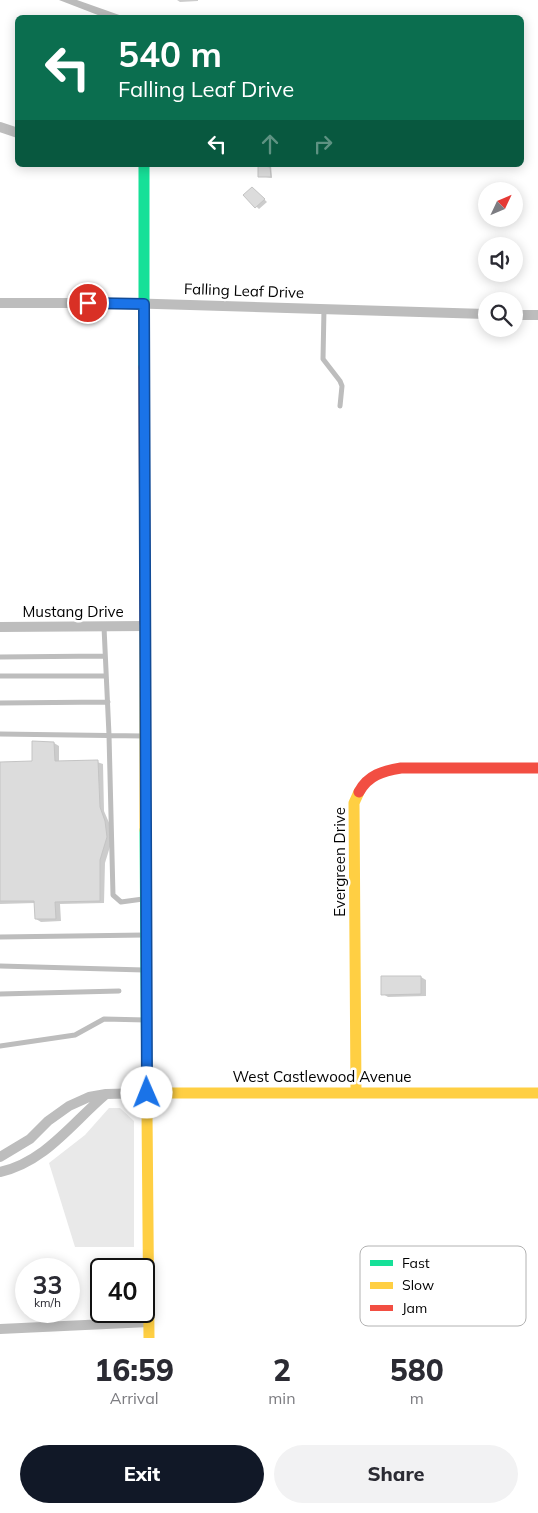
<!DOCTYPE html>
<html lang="en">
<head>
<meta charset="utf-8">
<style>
  :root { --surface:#fff; --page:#f2f2f3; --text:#2b2b33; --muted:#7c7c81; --accent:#111827 }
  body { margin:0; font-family:Mulish,sans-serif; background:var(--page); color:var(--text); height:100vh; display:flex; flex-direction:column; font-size:19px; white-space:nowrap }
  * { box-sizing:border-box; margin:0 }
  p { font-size:16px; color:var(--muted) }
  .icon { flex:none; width:28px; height:28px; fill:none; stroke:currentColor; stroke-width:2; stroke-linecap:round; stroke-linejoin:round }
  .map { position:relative; height:1338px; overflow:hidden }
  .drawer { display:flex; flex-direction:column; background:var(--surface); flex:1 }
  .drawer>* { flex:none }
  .banner { position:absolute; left:15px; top:15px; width:509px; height:152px; border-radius:8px; box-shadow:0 2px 12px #0003; background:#0b6e4f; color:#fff; overflow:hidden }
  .needle { width:32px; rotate:46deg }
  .controls { position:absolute; left:478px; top:182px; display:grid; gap:10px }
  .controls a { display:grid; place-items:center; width:45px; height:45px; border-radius:50%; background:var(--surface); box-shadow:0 2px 12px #0003; font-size:25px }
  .speed { position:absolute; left:15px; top:1258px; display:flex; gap:10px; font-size:25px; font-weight:700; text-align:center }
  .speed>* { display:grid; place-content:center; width:65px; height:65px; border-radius:50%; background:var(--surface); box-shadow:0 2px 12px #0003; line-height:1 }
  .speed small { font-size:12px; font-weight:400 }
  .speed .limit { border:2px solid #111; border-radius:8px; background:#fff; color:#111 }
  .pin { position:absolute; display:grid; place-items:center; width:42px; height:42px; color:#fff; margin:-21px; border:2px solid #fff; border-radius:50%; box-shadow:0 1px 5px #0007 }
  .me { position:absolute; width:55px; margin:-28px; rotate:359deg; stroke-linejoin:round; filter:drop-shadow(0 0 4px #0008) }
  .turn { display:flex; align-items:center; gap:18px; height:105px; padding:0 20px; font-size:22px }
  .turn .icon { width:65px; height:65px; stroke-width:2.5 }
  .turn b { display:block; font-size:35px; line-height:42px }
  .lanes { display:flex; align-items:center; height:48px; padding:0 20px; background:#0003; justify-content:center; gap:25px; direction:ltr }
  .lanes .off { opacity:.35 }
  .eta { display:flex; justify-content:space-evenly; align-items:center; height:85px; text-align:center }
  .eta b { font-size:30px; font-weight:800; line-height:35px }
  .primary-button { display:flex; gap:10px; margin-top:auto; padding:10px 20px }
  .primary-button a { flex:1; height:58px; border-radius:30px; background:var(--accent); color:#fff; font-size:20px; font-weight:800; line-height:58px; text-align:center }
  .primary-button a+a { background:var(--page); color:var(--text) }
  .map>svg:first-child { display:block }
  .green { fill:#e9e9e9 }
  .water { fill:#bbb }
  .shadow { fill:#0003 }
  .building { fill:#dcdcdc; stroke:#c4c4c4 }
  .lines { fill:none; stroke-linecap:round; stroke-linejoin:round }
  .lane { stroke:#bdbdbd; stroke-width:5 }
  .street { stroke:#bdbdbd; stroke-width:10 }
  .fast { stroke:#16e098; stroke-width:11 }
  .slow { stroke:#ffcf43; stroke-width:11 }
  .jam { stroke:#f24e42; stroke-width:11 }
  .route-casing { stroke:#114b97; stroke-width:12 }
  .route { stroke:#1a73e8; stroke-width:9 }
  .labels { text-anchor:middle; stroke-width:5; stroke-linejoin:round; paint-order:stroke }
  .street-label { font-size:15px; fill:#000; stroke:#fff }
  .key { fill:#fff; stroke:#b2b2b2; stroke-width:1 }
  .key-label { font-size:14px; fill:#000 }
</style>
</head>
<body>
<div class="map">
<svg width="538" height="1338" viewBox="0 0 538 1338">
  <rect width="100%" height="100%" fill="#fff"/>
  <path class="green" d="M109,1108H120L134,1121V1247H75L49,1163L85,1135Z"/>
  <path class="water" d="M59,0H77L125,17H103Z"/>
  <path class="shadow" d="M177,0H198V1L180,2Z
    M259,165H271L272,178L260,176Z
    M253,188L267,202L259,209L245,196Z
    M54,743L59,746V762H97L103,764L104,811L110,825L112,840L105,863L104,903L60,904L61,921L41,922L36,919L35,903L0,904V763L33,762Z
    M421,977L426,980V996L388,997L383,994Z"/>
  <path class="building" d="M258,165L270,167L271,177H258Z
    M252,187L265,199L255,208L243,195Z
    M32,741L54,742L55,761L98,760L100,807L105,821L107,837L100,860V901L55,902L56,919H35L34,901H0V762L32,761Z
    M381,976H421V994L381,995Z"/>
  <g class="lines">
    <path class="lane" d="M324,309L323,359L340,381L342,386L340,406
      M104,627L109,735L113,895L121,902L143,899
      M0,657L105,656
      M0,676H106
      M0,703L108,702
      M0,734L143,736
      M0,937L145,935
      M0,966L144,970
      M0,994L119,991
      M0,1046L75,1035L104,1019L146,1020"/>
    <path class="street" d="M0,127L18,133
      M0,303H124L486,314
      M514,315H538
      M0,627L146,626
      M0,1157L30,1139L48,1121L69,1106L89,1097L106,1094L147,1093
      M0,1172C45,1162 72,1123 105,1095
      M0,1329L149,1322"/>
    <path class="fast" d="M144,165V367
      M145,830L147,1112"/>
    <path class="slow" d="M145,623V830
      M356,1092L354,803L359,792
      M147,1093H538
      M147,1112L149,1338"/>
    <path class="jam" d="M144,367L145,623
      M359,792C368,775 383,771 401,768H538"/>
  </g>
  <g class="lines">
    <g class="route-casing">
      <path id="route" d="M88,303L144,304L147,1093"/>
    </g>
    <use href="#route" class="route"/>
  </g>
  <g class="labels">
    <g class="street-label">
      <text transform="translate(244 291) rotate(2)" y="5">Falling Leaf Drive</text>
      <text x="73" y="617">Mustang Drive</text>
      <text transform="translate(340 862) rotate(-90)" y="5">Evergreen Drive</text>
      <text x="322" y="1082">West Castlewood Avenue</text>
    </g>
  </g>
  <rect x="360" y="1246" width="166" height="80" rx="8" class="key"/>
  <rect x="370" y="1260" width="23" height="6" fill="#16e098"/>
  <rect x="370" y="1282" width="23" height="7" fill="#ffcf43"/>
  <rect x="370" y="1305" width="23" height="6" fill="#f24e42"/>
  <g class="key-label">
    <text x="402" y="1268">Fast</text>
    <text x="402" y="1290">Slow</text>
    <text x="402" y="1313">Jam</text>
  </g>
</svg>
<div class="controls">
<a><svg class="needle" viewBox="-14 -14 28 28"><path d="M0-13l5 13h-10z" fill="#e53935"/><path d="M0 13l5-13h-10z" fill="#7c7c81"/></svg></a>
<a><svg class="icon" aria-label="sound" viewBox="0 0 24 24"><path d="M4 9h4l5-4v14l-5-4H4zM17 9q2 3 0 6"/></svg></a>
<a><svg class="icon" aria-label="search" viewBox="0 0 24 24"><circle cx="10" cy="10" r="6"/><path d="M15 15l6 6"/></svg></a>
</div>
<div class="speed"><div>33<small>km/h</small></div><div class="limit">40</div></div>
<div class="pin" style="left:88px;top:303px;background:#d93025"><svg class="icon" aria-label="arrive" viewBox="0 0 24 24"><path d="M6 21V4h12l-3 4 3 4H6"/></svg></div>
<svg class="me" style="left:147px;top:1093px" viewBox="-20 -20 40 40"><circle r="19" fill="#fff"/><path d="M0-13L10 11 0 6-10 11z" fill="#1a73e8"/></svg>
<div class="banner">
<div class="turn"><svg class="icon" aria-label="left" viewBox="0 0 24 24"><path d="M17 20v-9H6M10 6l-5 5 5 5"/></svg><div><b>540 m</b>Falling Leaf Drive</div></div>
<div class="lanes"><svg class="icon" aria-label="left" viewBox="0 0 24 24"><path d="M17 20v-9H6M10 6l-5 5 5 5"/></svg><svg class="icon off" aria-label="ahead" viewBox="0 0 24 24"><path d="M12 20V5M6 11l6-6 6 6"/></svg><svg class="icon off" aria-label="right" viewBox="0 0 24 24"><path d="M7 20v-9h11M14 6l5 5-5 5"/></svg></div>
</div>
</div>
<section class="drawer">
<div class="eta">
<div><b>16:59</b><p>Arrival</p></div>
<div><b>2</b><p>min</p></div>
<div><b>580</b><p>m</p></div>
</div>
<div class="primary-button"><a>Exit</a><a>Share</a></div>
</section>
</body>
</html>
